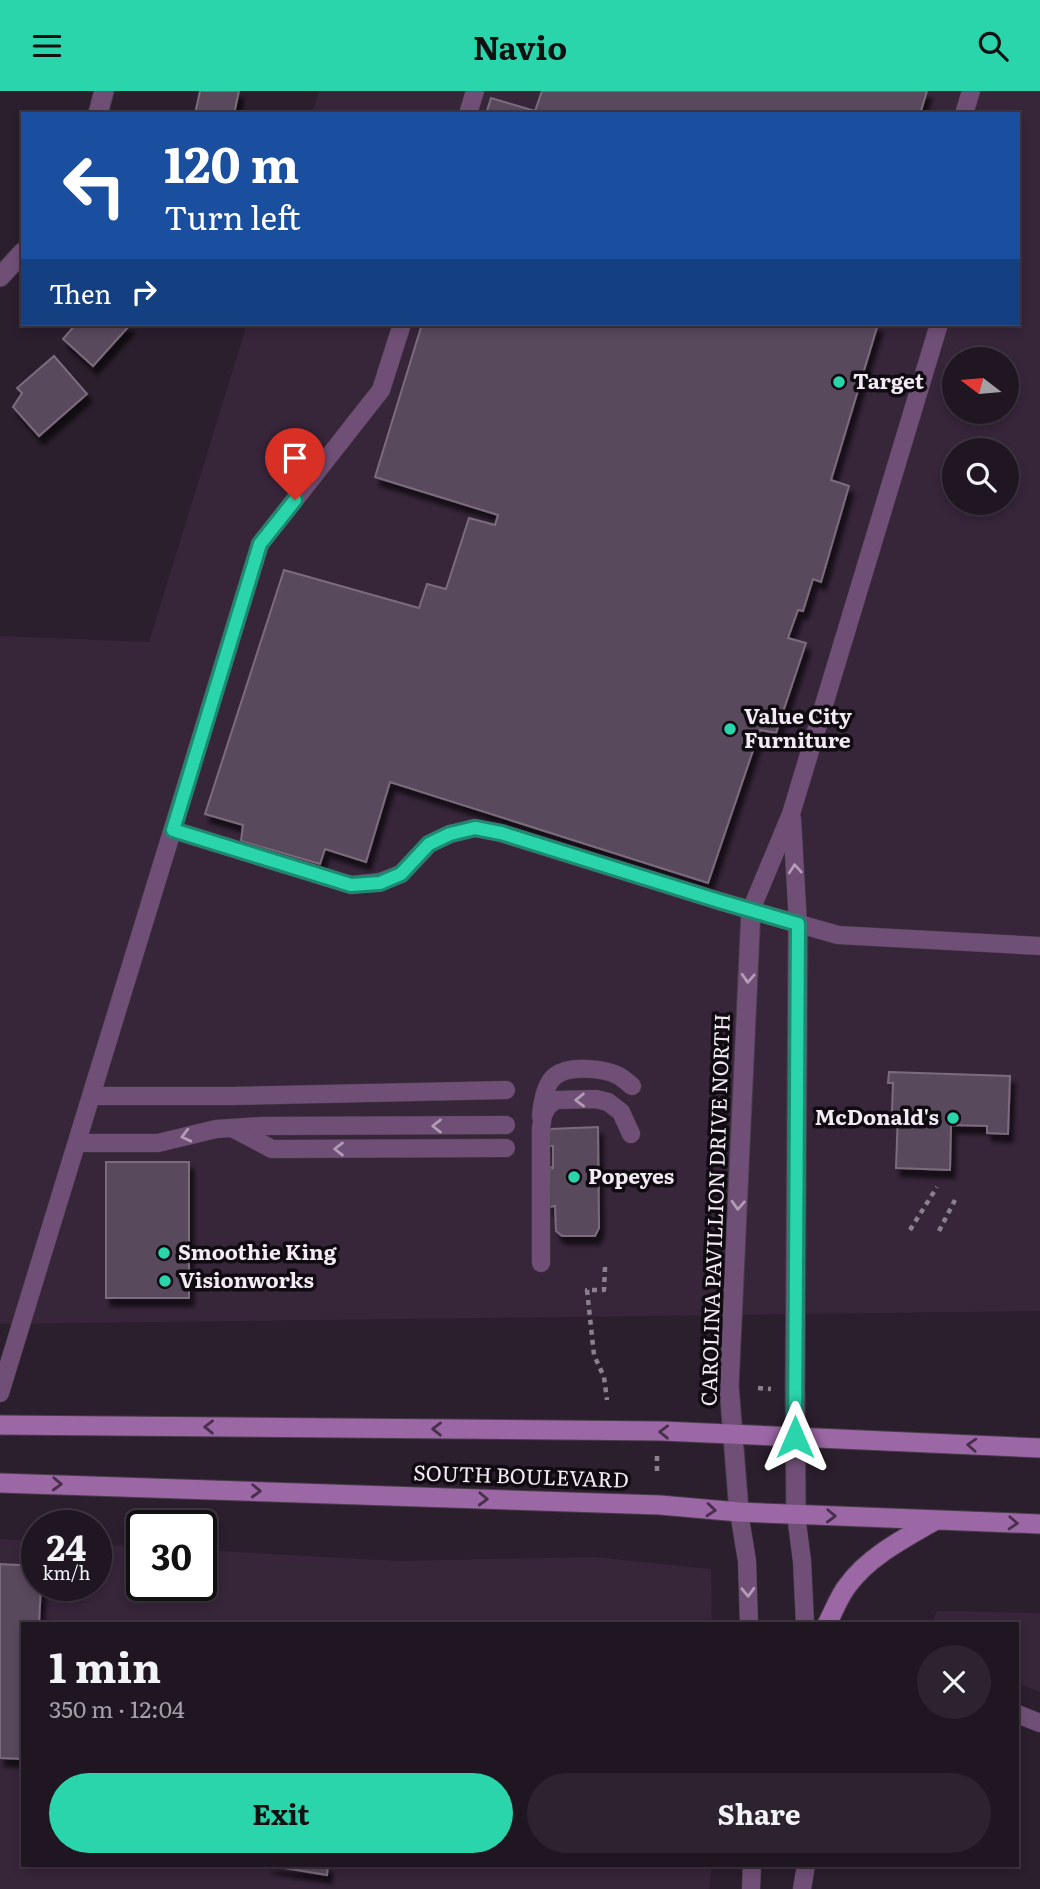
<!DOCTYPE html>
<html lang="en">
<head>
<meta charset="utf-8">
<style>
  :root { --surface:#201622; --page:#2d232f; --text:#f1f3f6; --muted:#a29fa5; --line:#3d3540; --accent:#2bd5ac }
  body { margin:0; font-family:Literata,serif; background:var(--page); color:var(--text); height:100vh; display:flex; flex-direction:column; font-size:26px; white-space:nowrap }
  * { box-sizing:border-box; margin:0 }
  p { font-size:23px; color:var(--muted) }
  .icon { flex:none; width:38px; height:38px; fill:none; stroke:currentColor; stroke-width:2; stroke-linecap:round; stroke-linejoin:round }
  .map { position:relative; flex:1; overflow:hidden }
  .sheet { position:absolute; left:21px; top:1531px; width:998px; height:245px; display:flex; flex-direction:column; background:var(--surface); border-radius:0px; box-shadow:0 4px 10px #0003,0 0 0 2px var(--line) }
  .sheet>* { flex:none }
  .top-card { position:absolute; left:21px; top:21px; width:999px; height:214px; border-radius:0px; box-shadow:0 4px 10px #0003,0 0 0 2px var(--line); background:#1a4fa0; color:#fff; overflow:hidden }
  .needle { width:46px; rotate:286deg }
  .tools { position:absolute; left:942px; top:256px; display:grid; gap:14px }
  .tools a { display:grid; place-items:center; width:77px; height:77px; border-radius:50%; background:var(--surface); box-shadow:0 4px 10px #0003,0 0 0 2px var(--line); font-size:35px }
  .speed { position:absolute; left:21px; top:1419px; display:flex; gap:14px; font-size:35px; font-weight:700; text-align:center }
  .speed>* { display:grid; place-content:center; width:91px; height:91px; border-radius:50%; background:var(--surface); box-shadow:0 4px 10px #0003,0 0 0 2px var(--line); line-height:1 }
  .speed small { font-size:18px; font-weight:400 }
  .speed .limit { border:4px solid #111; border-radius:10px; background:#fff; color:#111 }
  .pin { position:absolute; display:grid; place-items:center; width:60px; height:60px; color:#fff; margin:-72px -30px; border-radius:50% 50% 50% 0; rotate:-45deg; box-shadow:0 0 7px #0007 }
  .pin .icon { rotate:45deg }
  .me { position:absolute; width:77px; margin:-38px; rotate:0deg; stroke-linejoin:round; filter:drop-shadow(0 0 5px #0008) }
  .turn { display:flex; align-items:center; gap:24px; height:147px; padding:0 28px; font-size:32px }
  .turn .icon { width:91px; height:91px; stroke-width:2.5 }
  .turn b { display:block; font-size:49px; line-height:60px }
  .then { display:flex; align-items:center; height:66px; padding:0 28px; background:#0003; gap:14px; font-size:26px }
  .round { display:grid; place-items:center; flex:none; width:74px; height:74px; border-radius:37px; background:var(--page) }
  .summary { display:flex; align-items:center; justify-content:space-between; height:119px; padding:0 28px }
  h1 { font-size:42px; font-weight:700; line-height:52px }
  .button { display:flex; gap:14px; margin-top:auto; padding:14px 28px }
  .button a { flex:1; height:80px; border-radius:42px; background:var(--accent); color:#111; font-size:28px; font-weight:700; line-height:80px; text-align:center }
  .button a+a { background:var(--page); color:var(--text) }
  header { display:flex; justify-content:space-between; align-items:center; height:91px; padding:0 28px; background:var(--accent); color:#111; font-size:32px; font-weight:700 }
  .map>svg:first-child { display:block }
  .built { fill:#37253a; fill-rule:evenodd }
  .building { fill:#594a5c; stroke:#7b6b7d; stroke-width:2; filter:url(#shadow) }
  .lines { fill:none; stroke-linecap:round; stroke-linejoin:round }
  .service-casing { stroke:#473b49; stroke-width:19 }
  .minor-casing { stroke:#473b49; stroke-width:21 }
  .secondary-casing { stroke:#473b49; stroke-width:21 }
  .path { stroke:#8b808d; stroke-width:4.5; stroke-dasharray:5 5; stroke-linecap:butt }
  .service { stroke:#704f76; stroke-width:18 }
  .minor { stroke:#704f76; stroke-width:19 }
  .secondary { stroke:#9b67a4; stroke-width:19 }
  .oneway { stroke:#b29cb6 }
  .oneway2 { stroke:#482f4c }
  .route-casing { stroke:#1c8a70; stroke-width:18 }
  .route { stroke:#2bd5ac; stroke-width:12 }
  .poi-dot { fill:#2bd5ac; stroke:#100a11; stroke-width:2.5 }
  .labels { text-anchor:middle; stroke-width:7; stroke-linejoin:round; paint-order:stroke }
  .poi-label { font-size:21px; font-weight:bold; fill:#f3eaf5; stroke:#100a11; text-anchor:start }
  .street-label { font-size:21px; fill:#f3eaf5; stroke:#100a11 }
</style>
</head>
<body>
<header><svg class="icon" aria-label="menu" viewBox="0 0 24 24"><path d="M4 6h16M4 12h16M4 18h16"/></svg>Navio<svg class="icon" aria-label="search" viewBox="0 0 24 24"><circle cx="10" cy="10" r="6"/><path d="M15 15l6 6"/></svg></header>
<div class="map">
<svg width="1040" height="1798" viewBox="0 0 1040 1798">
  <defs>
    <filter id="shadow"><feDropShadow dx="4.5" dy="8" stdDeviation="2" flood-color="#0009"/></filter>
  </defs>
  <rect width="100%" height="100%" fill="#2b1e2d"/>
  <path class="built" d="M319,0H1040V1220L0,1233V545L149,551L247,233H1018V23H312ZM954,268H1006V320H954ZM954,359H1006V411H954Z
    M0,1448L37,1450V1494H96V1453L142,1456V1494H201V1459L399,1470L595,1466L711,1478L712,1533H23V1774L712,1775L709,1798H0Z
    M937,1520L1040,1522V1601L1017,1592V1533H931Z"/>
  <path class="building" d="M200,0H239L234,23H195Z
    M542,0H927L920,23H486L491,7L535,20Z
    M76,233H129L130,234L93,275L63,248Z
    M422,233H878L831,389L849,395L821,491L813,488L803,520L798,519L788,547L806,552L776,642L760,639L708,792L390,691L366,771L325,758L320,773L241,750L243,734L205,723L284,479L419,517L427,493L446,498L469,427L495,434L498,424L375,386Z
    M54,265L87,303L39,345L13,316L22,302L17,297Z
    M889,981L1010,985L1008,1043L987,1042V1035L951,1034L950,1079L896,1077L898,1021H892L893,992H888Z
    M598,1036L599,1137L595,1145H562L556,1140L555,1115L549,1116L550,1076L553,1077V1055H549L550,1038Z
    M106,1071H189V1207H106Z
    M0,1473L37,1475V1494H41L39,1533H23V1668L0,1667Z
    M266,1774H328L327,1784Z"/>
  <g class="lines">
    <g class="service-casing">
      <path id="service" d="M468,23L475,0
        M964,23L971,0
        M792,728L798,833
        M173,739L351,794L380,791L401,783L429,753L450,743L475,737L501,742L719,810L838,844L1040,855
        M751,819L791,723L939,233
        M91,1005H232L506,999
        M541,1025C542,1013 545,993 555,985C569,974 604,977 619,985C623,987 628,992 632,995
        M234,1038L272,1058L506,1057
        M77,1052H158L216,1038L261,1035L506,1034
        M541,1172V1037L543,1024L548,1015L556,1009L596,1008L608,1011L621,1021L631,1043
        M0,1302L260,453L381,299L402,233
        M739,1421L747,1470L749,1533
        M796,1424L802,1470L805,1533
        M1017,1623L1040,1632
        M751,1798L752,1774
        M802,1798L806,1774"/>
    </g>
    <g class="minor-casing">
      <path id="minor" d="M98,23L104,0
        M0,186L23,161
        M739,1421L729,1295L751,819
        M796,1424L795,1297L798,833"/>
    </g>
    <g class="secondary-casing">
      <path id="secondary" d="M0,1334L662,1340L1040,1357
        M0,1392L660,1414L739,1421L1040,1433
        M827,1533C834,1520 839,1505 848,1494C869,1465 905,1447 936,1429"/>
    </g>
    <path class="path" d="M910,1139L937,1096
      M939,1140L955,1109
      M196,1159H235
      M605,1176L604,1199H587L594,1264L604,1286L607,1309
      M758,1297L771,1298
      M657,1380V1364"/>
    <use href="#service" class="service"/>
    <use href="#minor" class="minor"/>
    <use href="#secondary" class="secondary"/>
  </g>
  <defs><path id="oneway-chevron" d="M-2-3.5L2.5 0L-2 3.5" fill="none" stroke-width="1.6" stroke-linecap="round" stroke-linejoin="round" transform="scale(1.75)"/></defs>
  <g class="oneway">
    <use href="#oneway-chevron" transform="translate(795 778) rotate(-94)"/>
    <use href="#oneway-chevron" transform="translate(748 887) rotate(93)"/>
    <use href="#oneway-chevron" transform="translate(580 1009) rotate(179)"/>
    <use href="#oneway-chevron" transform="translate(437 1035) rotate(180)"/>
    <use href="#oneway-chevron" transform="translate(186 1045) rotate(166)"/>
    <use href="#oneway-chevron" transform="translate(339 1058) rotate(180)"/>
    <use href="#oneway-chevron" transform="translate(738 1114) rotate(93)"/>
    <use href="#oneway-chevron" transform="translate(748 1501) rotate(88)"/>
  </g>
  <g class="oneway2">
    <use href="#oneway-chevron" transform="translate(209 1336) rotate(-179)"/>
    <use href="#oneway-chevron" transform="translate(437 1338) rotate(-179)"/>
    <use href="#oneway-chevron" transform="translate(664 1341) rotate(-179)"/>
    <use href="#oneway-chevron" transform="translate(972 1354) rotate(-177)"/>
    <use href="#oneway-chevron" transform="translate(57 1393) rotate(2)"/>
    <use href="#oneway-chevron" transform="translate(256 1400) rotate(2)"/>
    <use href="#oneway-chevron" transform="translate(483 1408) rotate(2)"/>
    <use href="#oneway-chevron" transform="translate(711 1419) rotate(5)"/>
    <use href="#oneway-chevron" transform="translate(831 1425) rotate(2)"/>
    <use href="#oneway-chevron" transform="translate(1013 1432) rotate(3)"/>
  </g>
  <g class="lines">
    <g class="route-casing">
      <path id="route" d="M295,409L260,453L173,739L351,794L380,792L401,783L429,753L450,743L475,737L501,742L719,810L798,833L795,1346"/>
    </g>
    <use href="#route" class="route"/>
  </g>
  <g class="poi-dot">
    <circle cx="839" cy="291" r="7"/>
    <circle cx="730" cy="638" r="7"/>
    <circle cx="953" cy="1027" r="7"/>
    <circle cx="574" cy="1086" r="7"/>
    <circle cx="164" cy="1162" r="7"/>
    <circle cx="165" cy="1190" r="7"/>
  </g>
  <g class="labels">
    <g class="poi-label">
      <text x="853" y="298">Target</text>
      <text x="744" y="633">Value City<tspan x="744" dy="24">Furniture</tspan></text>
      <text x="939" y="1034" text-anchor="end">McDonald's</text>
      <text x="588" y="1093">Popeyes</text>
      <text x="178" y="1169">Smoothie King</text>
      <text x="179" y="1197">Visionworks</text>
    </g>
    <g class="street-label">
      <text transform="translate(716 1119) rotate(-88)" y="7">CAROLINA PAVILLION DRIVE NORTH</text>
      <text transform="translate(521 1386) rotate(2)" y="7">SOUTH BOULEVARD</text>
    </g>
  </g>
</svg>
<div class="tools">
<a><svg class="needle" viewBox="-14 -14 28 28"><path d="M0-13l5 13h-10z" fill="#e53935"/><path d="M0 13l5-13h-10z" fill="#a29fa5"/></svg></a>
<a><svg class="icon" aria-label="search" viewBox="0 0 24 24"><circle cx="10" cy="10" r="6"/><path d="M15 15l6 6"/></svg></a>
</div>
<div class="speed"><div>24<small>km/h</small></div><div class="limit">30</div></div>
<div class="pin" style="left:295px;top:409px;background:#d93025"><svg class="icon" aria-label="arrive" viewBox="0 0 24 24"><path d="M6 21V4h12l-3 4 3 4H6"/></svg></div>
<svg class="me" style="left:795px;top:1346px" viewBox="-20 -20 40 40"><path d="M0-17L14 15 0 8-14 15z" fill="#2bd5ac" stroke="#fff" stroke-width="4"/></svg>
<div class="top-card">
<div class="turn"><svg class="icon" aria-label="left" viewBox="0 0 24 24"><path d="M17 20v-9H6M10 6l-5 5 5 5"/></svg><div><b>120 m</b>Turn left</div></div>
<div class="then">Then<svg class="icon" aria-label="right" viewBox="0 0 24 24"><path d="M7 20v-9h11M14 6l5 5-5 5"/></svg></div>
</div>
<section class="sheet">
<div class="summary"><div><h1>1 min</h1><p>350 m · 12:04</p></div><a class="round"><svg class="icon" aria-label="close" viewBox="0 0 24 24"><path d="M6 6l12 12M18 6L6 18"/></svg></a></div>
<div class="button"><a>Exit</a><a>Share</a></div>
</section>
</div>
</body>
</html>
